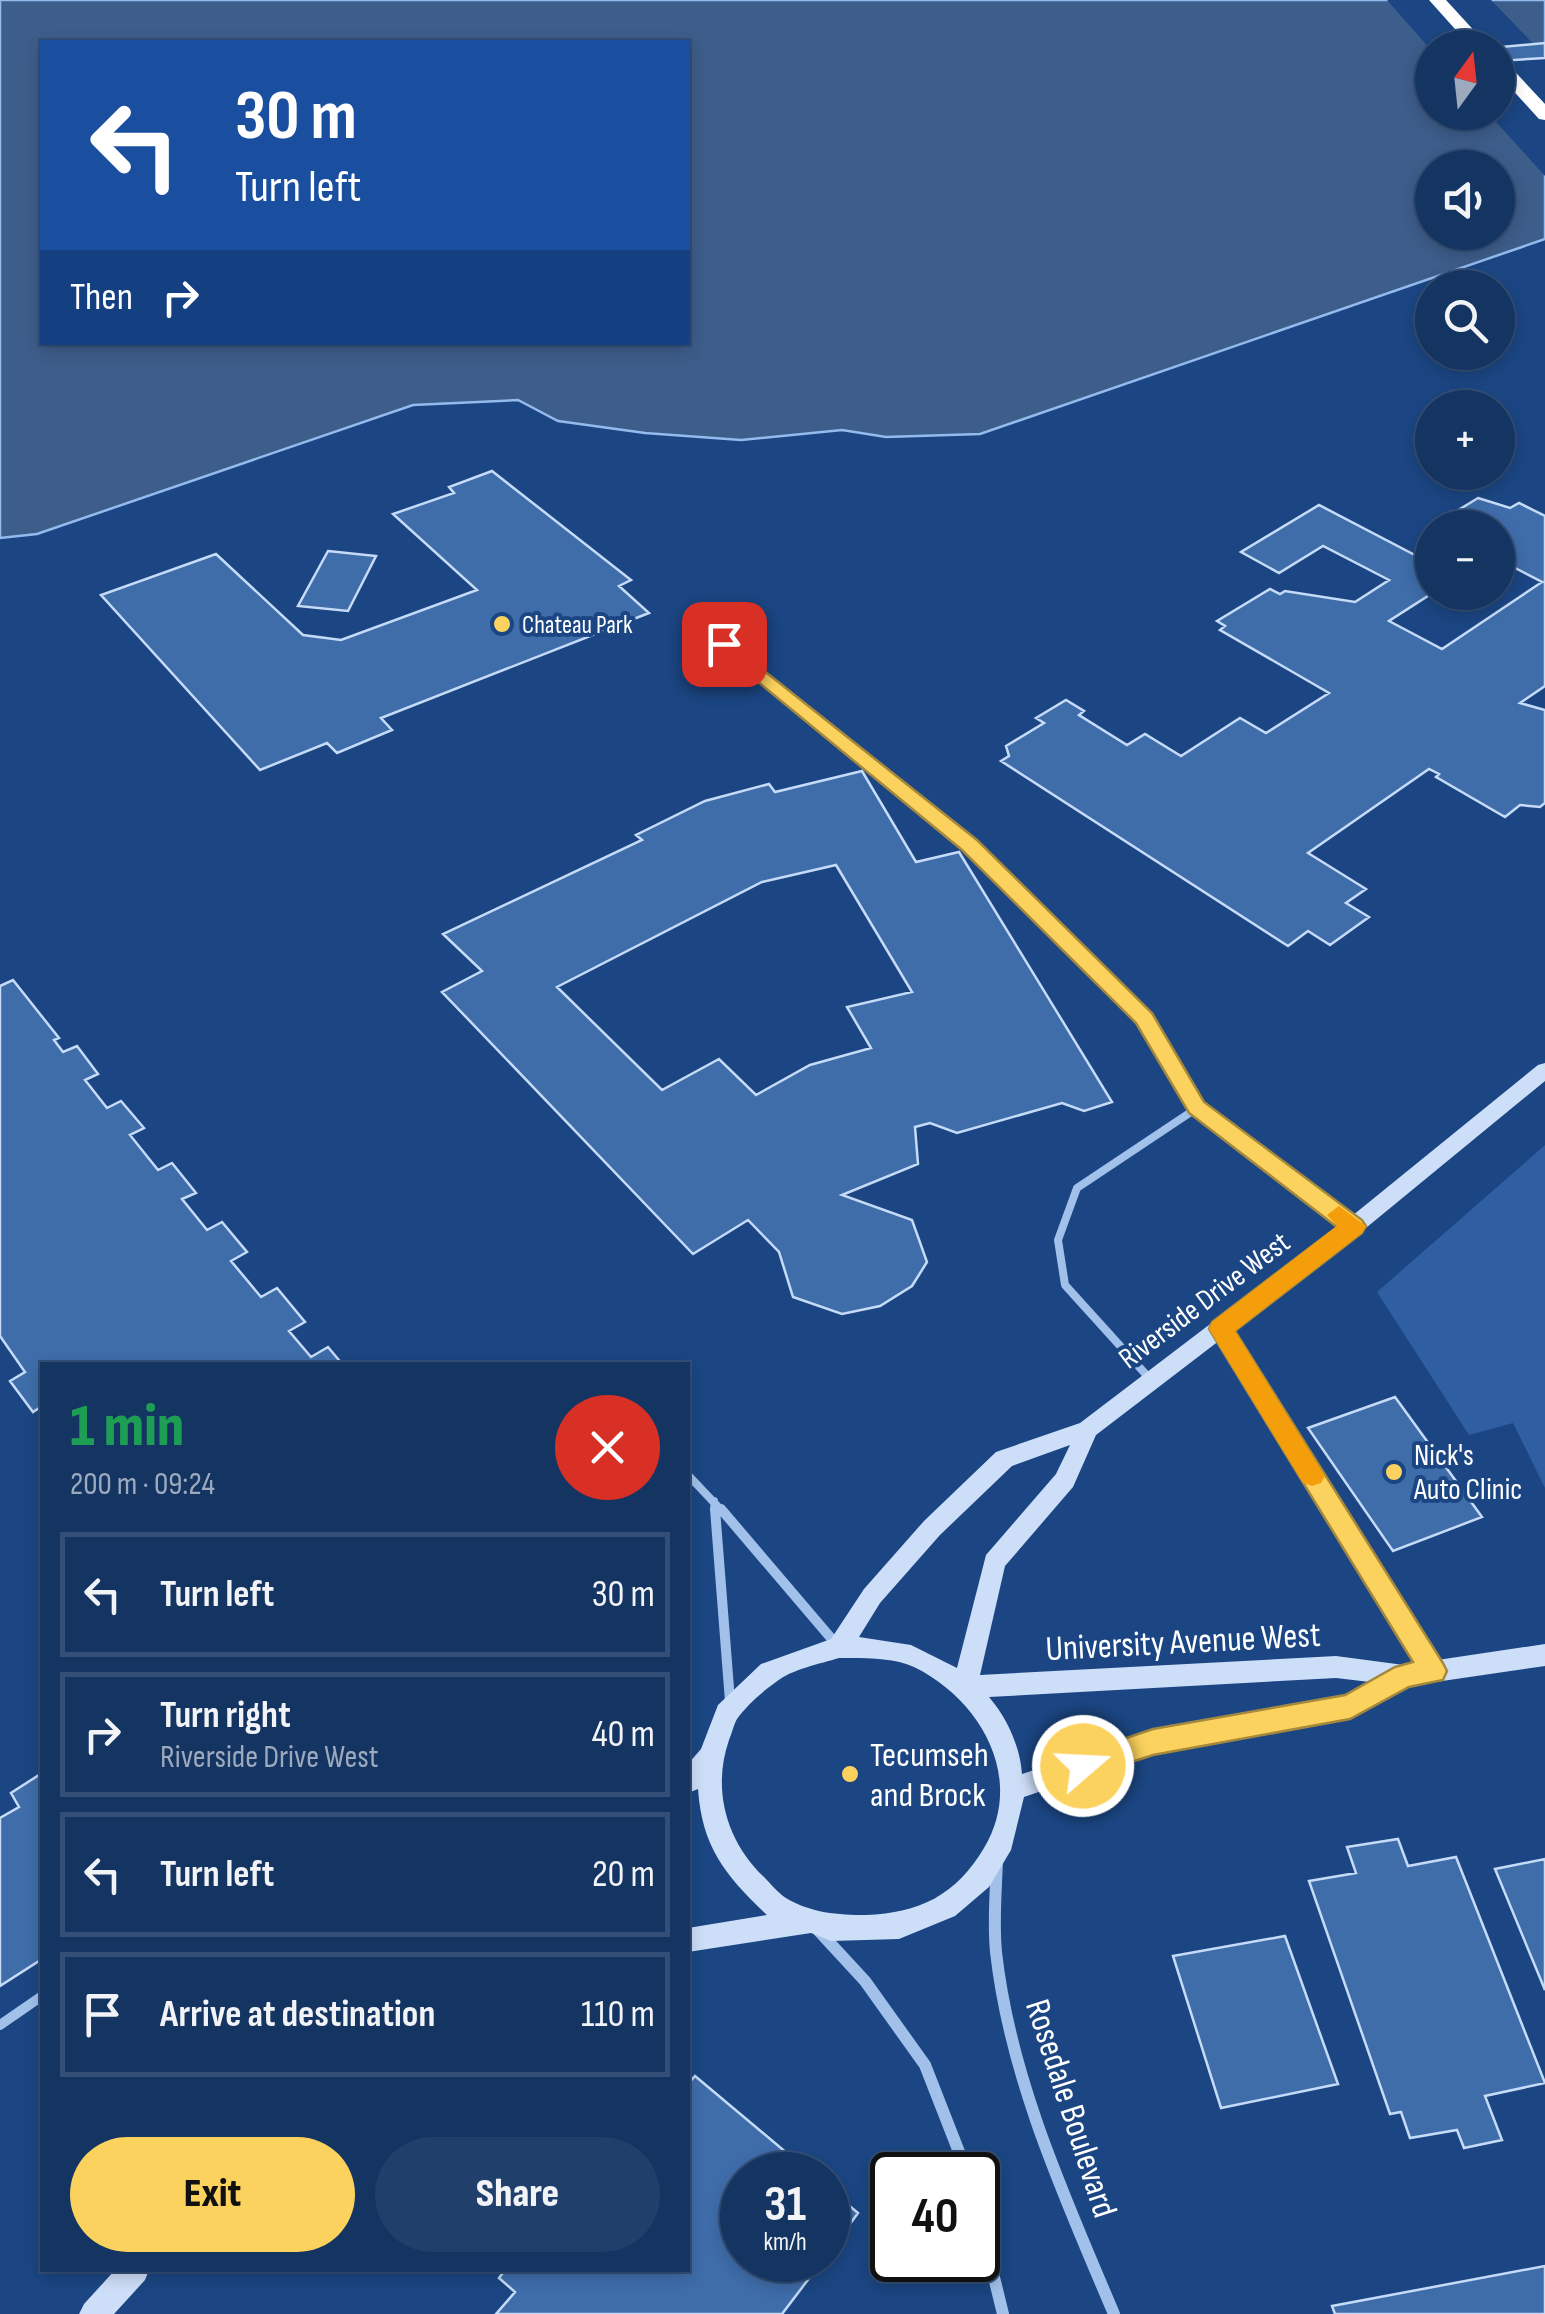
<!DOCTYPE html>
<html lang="en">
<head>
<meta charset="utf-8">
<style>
  :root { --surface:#143462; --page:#213f6b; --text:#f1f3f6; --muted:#9daabe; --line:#334f77; --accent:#fcd25e }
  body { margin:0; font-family:"Sofia Sans Condensed",sans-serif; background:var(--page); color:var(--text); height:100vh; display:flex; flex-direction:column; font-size:38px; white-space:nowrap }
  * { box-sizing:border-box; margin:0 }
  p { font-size:32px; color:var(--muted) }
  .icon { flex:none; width:55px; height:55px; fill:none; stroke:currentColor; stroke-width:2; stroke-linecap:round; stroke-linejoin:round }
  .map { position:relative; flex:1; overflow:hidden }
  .details { position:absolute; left:40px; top:1362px; width:650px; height:910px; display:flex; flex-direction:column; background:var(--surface); border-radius:0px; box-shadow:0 5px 15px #0003,0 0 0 2px var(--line) }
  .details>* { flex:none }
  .guide { position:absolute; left:40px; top:40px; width:650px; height:305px; border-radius:0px; box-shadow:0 5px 15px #0003,0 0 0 2px var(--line); background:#1a4fa0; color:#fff; overflow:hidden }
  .needle { width:65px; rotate:15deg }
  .controls { position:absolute; left:1415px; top:30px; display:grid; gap:20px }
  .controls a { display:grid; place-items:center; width:100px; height:100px; border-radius:50%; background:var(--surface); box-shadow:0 5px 15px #0003,0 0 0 2px var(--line); font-size:50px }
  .speed { position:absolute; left:720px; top:2152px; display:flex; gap:20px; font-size:50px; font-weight:700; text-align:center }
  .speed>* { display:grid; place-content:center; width:130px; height:130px; border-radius:50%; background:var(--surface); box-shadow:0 5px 15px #0003,0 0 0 2px var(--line); line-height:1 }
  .speed small { font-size:25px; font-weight:400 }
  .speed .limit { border:5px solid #111; border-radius:15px; background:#fff; color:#111 }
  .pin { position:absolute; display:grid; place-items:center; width:85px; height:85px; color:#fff; margin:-42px; border-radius:20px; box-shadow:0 5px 15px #0006 }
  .me { position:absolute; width:110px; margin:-55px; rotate:71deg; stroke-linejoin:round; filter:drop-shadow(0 0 8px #0008) }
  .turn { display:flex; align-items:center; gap:35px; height:210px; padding:0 30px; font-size:45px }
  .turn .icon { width:130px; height:130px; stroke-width:2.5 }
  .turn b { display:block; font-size:70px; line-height:85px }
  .then { display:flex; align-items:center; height:95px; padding:0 30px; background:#0003; gap:20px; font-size:38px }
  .round { display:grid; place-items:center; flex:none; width:105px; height:105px; border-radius:52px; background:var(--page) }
  .headline { display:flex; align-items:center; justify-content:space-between; height:170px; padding:0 30px }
  h1 { font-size:60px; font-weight:800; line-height:75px; color:#1e9e55 }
  .primary-button { display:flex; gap:20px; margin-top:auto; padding:20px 30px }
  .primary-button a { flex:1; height:115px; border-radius:60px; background:var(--accent); color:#111; font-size:40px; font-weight:800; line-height:115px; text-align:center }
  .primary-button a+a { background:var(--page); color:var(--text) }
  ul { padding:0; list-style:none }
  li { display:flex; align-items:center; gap:30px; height:125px; margin:0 20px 15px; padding:0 10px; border:5px solid var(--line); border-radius:0px }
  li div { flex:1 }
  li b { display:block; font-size:38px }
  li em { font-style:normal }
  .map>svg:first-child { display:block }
  .green { fill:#2f5fa2 }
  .water { fill:#3d5d8a; stroke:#94bbed; stroke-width:2.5; fill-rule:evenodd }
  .pier { fill:#1b4683 }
  .building { fill:#3f6daa; stroke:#c6dbf8; stroke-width:2.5; fill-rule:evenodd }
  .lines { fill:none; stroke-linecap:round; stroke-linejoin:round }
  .lane-far2 { stroke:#a1c1eb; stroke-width:6 }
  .lane-far1 { stroke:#a1c1eb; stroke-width:8 }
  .lane { stroke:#a1c1eb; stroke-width:10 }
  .street { stroke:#a1c1eb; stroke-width:12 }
  .secondary { fill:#cddef8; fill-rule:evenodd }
  .highway { fill:#fff; fill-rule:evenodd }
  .route { fill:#fcd25e; stroke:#a4883d; stroke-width:2.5 }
  .slow { fill:#f59e0b }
  .poi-dot { fill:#fcd25e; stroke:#1b4683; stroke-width:4 }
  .labels { text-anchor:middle; stroke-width:8; stroke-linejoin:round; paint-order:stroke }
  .far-poi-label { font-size:25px; fill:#fff; stroke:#1b4683; text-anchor:start }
  .street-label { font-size:30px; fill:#fff; stroke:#1b4683 }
  .poi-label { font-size:30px; fill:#fff; stroke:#1b4683; text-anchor:start }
  .near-street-label { font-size:35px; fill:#fff; stroke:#1b4683 }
  .near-poi-label { font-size:35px; fill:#fff; stroke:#1b4683; text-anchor:start }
</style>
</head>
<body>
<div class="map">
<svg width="1545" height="2314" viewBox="0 0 1545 2314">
  <rect width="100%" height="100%" fill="#1b4683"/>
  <path class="green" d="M1545,1145V1488L1513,1423L1469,1435L1377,1292Z"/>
  <path class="water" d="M0,0H1545V239L980,434L886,437L842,430L741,440L645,433L558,421L518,400L413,405L37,534L0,538ZM42,42H688V342H42ZM1432,48H1498V112H1432ZM1432,168H1498V232H1432Z"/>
  <path class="pier" d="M1387,0H1491L1545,56V176L1488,113L1498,112V48H1432V51Z"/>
  <path class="building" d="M1545,43V58L1498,61V48H1490Z
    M492,471L631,580L619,586L649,613L381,718L392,730L337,753L327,743L260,770L101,595L216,554L303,635L341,640L477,590L393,514L454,493L449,487Z
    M1478,498L1510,508L1519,503L1545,516V686L1520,703L1545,710V803L1540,807L1520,805L1505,817L1436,777L1439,774L1429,769L1308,853L1366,889L1346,903L1369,917L1330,945L1308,931L1288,946L1001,761L1009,756L1006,746L1044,723L1036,718L1066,700L1084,711L1079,715L1127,745L1145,734L1181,756L1240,718L1266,733L1329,693L1220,630L1225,626L1217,621L1270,589L1280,594L1285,591L1355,602L1389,580L1323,546L1279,573L1241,552L1319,505L1432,564L1434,592L1389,621L1442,649L1542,582L1498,559V528H1460L1447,517Z
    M328,551L376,556L348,611L298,606Z
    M862,771L916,862L959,852L1112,1102L1084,1111L1062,1103L957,1133L930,1123L915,1127L918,1164L842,1195L912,1220L927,1262L912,1286L880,1306L842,1314L793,1297L779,1252L748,1220L693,1254L442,992L482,971L443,934L642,840L636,835L705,801L769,784L775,792ZM836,865L912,992L847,1007L871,1048L810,1065L756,1095L719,1059L662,1090L557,987L762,882Z
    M13,980L59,1038L54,1040L63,1052L77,1046L98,1074L85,1080L107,1108L121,1101L144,1128L130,1135L158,1170L172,1163L196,1193L182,1199L207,1230L222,1222L247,1252L231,1261L261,1297L277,1288L305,1322L289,1331L311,1357L328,1347L343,1365H42V1406L33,1412L10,1381L25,1372L0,1336V986Z
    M1395,1397L1482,1517L1393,1551L1308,1428Z
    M42,1773V1959L0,1986V1818L19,1807L11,1793Z
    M1398,1839L1408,1866L1456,1857L1545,2083L1485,2096L1502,2140L1464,2148L1457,2130L1410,2138L1401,2112L1390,2114L1309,1881L1356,1873L1347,1847Z
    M1545,1859V1990L1495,1869Z
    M1285,1936L1338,2084L1221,2108L1173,1956Z
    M695,2076L813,2175H742V2260H823L782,2314H496L515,2292L499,2278L505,2270H688V2084Z
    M828,2188L858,2213L828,2254Z
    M1545,2266V2314H1335L1332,2306Z"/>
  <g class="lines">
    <path class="lane-far2" d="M697,623L969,845L1006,882"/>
    <path class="lane-far1" d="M1004,879L1144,1018L1197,1108
      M1221,1329L1334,1512
      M1151,1380L1065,1285L1058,1240L1077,1188L1197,1108L1354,1226
      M688,1475L723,1512
      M714,1501L715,1512"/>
    <path class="lane" d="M715,1509L730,1701
      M721,1509L836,1644
      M1333,1509L1432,1669
      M0,2025L42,1996"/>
    <path class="street" d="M997,1860C996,1890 993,1921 996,1952C1010,2078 1065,2198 1114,2314
      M817,1929L865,1981L925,2065L968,2175
      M978,2212L1003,2314"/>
    <path class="secondary" d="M1545,1063V1081L1361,1232L1096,1435L1073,1487L1005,1566L980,1675L1336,1656L1404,1665L1545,1644V1666L1408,1686L1350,1717L1153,1753L1024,1797L1011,1850L989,1887L955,1916L899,1939L831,1941L811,1933L688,1952V1928L767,1915C726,1876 702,1848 698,1789L688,1793V1764L701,1749L718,1705L761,1664L831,1639L864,1589L924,1521L996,1452L1080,1423L1347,1220L1538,1065ZM1070,1445L1056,1474L986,1555L957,1668L911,1645L859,1637L880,1603L940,1535L1012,1466ZM839,1658C863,1658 892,1657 914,1667C980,1699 1026,1778 984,1848C956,1895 920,1913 866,1915C838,1915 811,1913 786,1898C778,1893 771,1884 764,1877C726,1841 712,1789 729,1740C732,1733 734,1724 737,1719C746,1706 763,1691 776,1682C792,1669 820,1664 839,1658ZM1336,1678L1370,1682L1346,1696L1153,1731L1022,1774C1020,1746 1007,1718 989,1697Z
      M115,2270H149L145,2280L114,2314H79L84,2304Z"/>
    <path class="highway" d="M1429,0H1446L1490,48H1472Z
      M1498,59L1504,60L1545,104V120L1539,119L1498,74Z"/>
  </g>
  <path class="route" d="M724,639L977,840L1152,1013L1204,1102L1362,1220L1366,1226L1362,1233L1235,1331L1443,1663L1447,1671L1443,1680L1409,1687L1350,1719L1153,1755L1083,1778L1073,1775L1069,1766L1073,1756L1153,1729L1345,1695L1395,1667L1413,1662L1209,1329L1212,1322L1337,1227L1189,1113L1136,1023L962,850L717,648V640Z"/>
  <path class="slow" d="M1339,1206L1366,1226L1362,1233L1235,1331L1325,1476L1321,1483L1312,1486L1303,1483L1209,1329L1212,1322L1337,1226L1327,1215Z"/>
  <g class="poi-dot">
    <circle cx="502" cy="624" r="10"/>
    <circle cx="1394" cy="1472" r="10"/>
    <circle cx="850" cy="1774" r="10"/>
  </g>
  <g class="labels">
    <g class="far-poi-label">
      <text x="522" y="633">Chateau Park</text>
    </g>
    <g class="street-label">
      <text transform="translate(1204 1300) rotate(-37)" y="10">Riverside Drive West</text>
    </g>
    <g class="poi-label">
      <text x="1414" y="1465">Nick's<tspan x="1414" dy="34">Auto Clinic</tspan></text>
    </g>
    <g class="near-street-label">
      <text transform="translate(1183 1641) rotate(-3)" y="12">University Avenue West</text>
      <text transform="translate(1072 2108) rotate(72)" y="12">Rosedale Boulevard</text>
    </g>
    <g class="near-poi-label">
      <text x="870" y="1766">Tecumseh<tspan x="870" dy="40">and Brock</tspan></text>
    </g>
  </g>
</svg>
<div class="controls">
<a><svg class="needle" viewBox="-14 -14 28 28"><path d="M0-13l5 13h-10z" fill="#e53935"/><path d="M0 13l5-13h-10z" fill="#9daabe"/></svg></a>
<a><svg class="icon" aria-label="sound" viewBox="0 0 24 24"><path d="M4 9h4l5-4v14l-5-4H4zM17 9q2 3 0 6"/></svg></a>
<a><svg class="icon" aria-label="search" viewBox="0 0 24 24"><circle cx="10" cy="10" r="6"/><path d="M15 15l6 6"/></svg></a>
<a>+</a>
<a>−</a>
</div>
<div class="speed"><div>31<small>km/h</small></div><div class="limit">40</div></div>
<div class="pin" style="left:724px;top:644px;background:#d93025"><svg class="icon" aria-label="arrive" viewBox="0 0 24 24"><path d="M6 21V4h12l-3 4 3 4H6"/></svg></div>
<svg class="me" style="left:1083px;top:1766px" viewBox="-20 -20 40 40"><circle r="17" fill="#fcd25e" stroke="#fff" stroke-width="3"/><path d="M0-11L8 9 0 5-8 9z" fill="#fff"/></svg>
<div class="guide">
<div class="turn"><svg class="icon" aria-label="left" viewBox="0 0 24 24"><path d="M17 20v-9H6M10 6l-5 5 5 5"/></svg><div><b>30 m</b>Turn left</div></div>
<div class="then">Then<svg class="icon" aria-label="right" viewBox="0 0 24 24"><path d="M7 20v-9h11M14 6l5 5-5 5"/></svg></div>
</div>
<section class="details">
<div class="headline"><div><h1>1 min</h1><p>200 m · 09:24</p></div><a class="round" style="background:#d93025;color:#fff"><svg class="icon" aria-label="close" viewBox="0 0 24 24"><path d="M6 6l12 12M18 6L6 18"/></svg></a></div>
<ul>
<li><svg class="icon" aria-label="left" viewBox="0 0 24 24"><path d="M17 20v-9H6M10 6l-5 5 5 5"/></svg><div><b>Turn left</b></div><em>30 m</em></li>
<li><svg class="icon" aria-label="right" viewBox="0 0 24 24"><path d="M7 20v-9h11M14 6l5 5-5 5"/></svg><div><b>Turn right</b><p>Riverside Drive West</p></div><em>40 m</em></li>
<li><svg class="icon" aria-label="left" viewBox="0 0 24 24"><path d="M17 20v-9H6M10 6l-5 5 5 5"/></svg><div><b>Turn left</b></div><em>20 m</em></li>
<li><svg class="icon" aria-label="arrive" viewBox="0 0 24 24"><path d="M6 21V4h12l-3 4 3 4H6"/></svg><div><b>Arrive at destination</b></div><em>110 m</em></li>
</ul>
<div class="primary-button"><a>Exit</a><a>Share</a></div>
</section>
</div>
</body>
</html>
